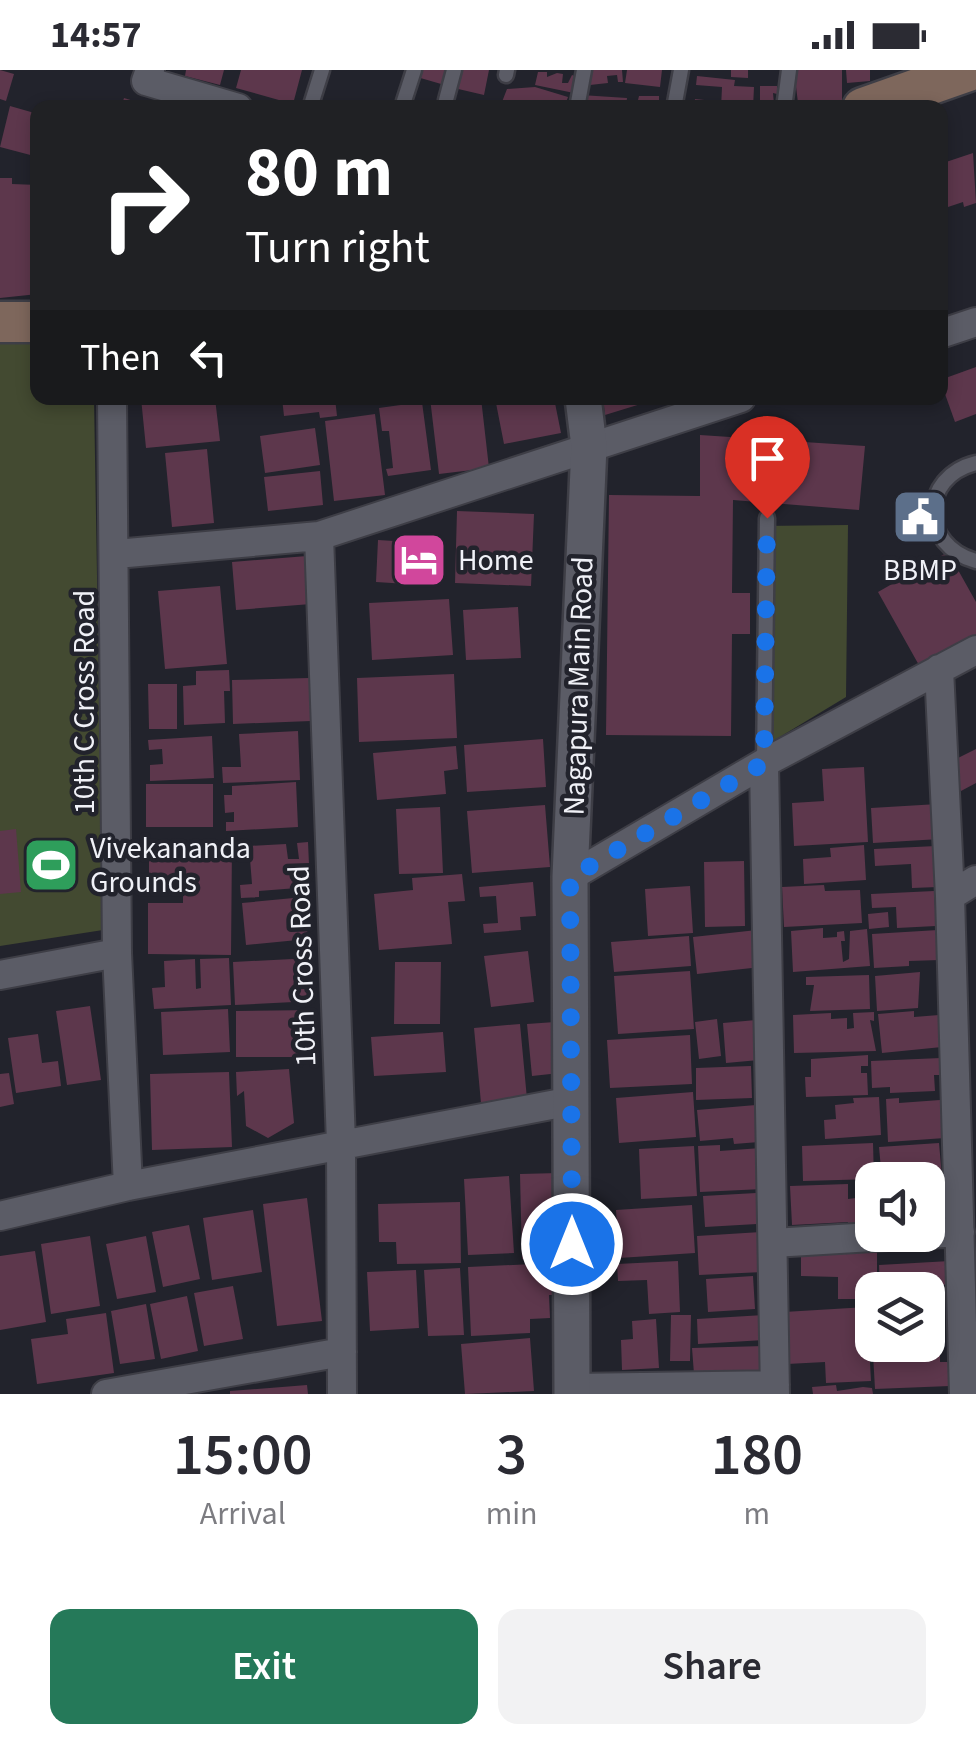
<!DOCTYPE html>
<html lang="en">
<head>
<meta charset="utf-8">
<style>
  :root { --surface:#fff; --page:#f2f2f3; --text:#2b2b33; --muted:#7c7c81; --accent:#257959 }
  body { margin:0; font-family:"Source Sans 3",sans-serif; background:var(--page); color:var(--text); height:100vh; display:flex; flex-direction:column; font-size:38px; white-space:nowrap }
  * { box-sizing:border-box; margin:0 }
  p { font-size:32px; color:var(--muted) }
  .icon { flex:none; width:55px; height:55px; fill:none; stroke:currentColor; stroke-width:2; stroke-linecap:round; stroke-linejoin:round }
  .map { position:relative; height:1324px; overflow:hidden }
  .drawer { display:flex; flex-direction:column; background:var(--surface); flex:1 }
  .drawer>* { flex:none }
  .top-card { position:absolute; left:30px; top:30px; width:918px; height:305px; border-radius:20px; box-shadow:0 5px 15px #0003; background:#202124; color:#fff; overflow:hidden }
  .controls { position:absolute; left:855px; top:1092px; display:grid; gap:20px }
  .controls a { display:grid; place-items:center; width:90px; height:90px; border-radius:20px; background:var(--surface); box-shadow:0 5px 15px #0003; font-size:50px }
  .pin { position:absolute; display:grid; place-items:center; width:85px; height:85px; color:#fff; margin:-102px -42px; border-radius:50% 50% 50% 0; rotate:-45deg; box-shadow:0 0 10px #0007 }
  .pin .icon { rotate:45deg }
  .me { position:absolute; width:110px; margin:-55px; rotate:0deg; stroke-linejoin:round; filter:drop-shadow(0 0 8px #0008) }
  .turn { display:flex; align-items:center; gap:35px; height:210px; padding:0 50px; font-size:45px }
  .turn .icon { width:130px; height:130px; stroke-width:2.5 }
  .turn b { display:block; font-size:70px; line-height:85px }
  .then { display:flex; align-items:center; height:95px; padding:0 50px; background:#0003; gap:20px; font-size:38px }
  .eta { display:flex; justify-content:space-evenly; align-items:center; height:170px; text-align:center }
  .eta b { font-size:60px; font-weight:600; line-height:70px }
  .button { display:flex; gap:20px; margin-top:auto; padding:20px 50px }
  .button a { flex:1; height:115px; border-radius:20px; background:var(--accent); color:#fff; font-size:40px; font-weight:600; line-height:115px; text-align:center }
  .button a+a { background:var(--page); color:var(--text) }
  .status { display:flex; justify-content:space-between; align-items:center; height:70px; padding:0 50px; background:var(--surface); direction:ltr }
  .status svg { height:28px; fill:currentColor }
  .map>svg:first-child { display:block }
  .green { fill:#434a31 }
  .building { fill:#5d374c }
  .lines { fill:none; stroke-linecap:round; stroke-linejoin:round }
  .service-casing { stroke:#3e3e46; stroke-width:19 }
  .minor-casing { stroke:#3e3e46; stroke-width:32 }
  .tertiary-casing { stroke:#3e3e46; stroke-width:40 }
  .secondary-casing { stroke:#3e3e46; stroke-width:45 }
  .service { stroke:#5b5c66; stroke-width:14 }
  .minor { stroke:#5b5c66; stroke-width:28 }
  .tertiary { stroke:#5b5c66; stroke-width:35 }
  .secondary { stroke:#7e675c; stroke-width:40 }
  .route { stroke:#1a73e8; stroke-width:18; stroke-dasharray:0 32.4 }
  .labels { text-anchor:middle; stroke-width:9; stroke-linejoin:round; paint-order:stroke }
  .poi-label { font-size:30px; fill:#f0f1f7; stroke:#22232c; text-anchor:start }
  .street-label { font-size:30px; fill:#f0f1f7; stroke:#22232c }
</style>
</head>
<body>
<div class="status"><b>14:57</b><svg viewBox="0 0 49 12"><path d="M0 12V9h3v3zM5 12V6h3v6zM10 12V3h3v9zM15 12V0h3v12zM26 1h20v11H26zM47 4h2v5h-2z"/></svg></div>
<div class="map">
<svg width="976" height="1324" viewBox="0 0 976 1324">
  <rect width="100%" height="100%" fill="#22232c"/>
  <path class="green" d="M0,273H37L38,328H94L103,860L0,876Z
    M848,455L846,627L760,679L761,456Z"/>
  <path class="building" d="M0,0L14,4L6,31L0,29Z
    M186,0H224L220,15L185,6Z
    M241,0H302L293,34L236,18Z
    M419,0H452L448,16L417,7Z
    M458,0H489L484,25L454,18Z
    M589,0H622L623,12H618L617,5L607,6L608,13L590,15Z
    M627,0H662L660,17L625,13Z
    M731,0H748V8L731,7Z
    M794,0H842V33H798Z
    M846,0H870V11L847,13Z
    M538,2H547V7L557,3L563,4L562,13H568L572,5L577,7L574,23L535,15Z
    M697,6L735,10L734,16L754,17L753,38H721L722,17L696,15Z
    M760,16H777V24L773,23L774,34H777V38H756L755,30H760Z
    M535,17L568,27L564,38L500,37L507,19Z
    M581,25L627,28L626,38H580Z
    M639,26H659V38H636Z
    M124,28L153,37V38H121Z
    M695,29L714,31L713,38H694Z
    M10,36L38,44V87L0,77Z
    M973,83L976,133L964,137L963,132L942,139L940,94Z
    M0,108H12V114L38,115V224L0,228Z
    M976,297V344L955,352L940,310Z
    M141,328H215L220,371L146,378Z
    M282,328H335L337,346L320,348L319,342L284,346Z
    M337,328H373V330L338,334Z
    M430,328H481L489,398L439,404Z
    M495,328H554L561,363L504,374Z
    M603,328H643L644,333L605,345Z
    M422,332L431,400L388,406L386,399L393,398L389,361H382L379,338Z
    M375,344L385,425L334,431L325,351Z
    M315,358L320,395L265,403L260,366Z
    M700,365L865,376L859,440L733,430L732,523H750V564H732L731,666L606,665L609,425L700,426Z
    M207,379L214,453L172,457L165,383Z
    M320,401L323,435L268,441L264,407Z
    M457,441L534,444L531,516L455,513Z
    M378,470L442,474L439,516L376,512Z
    M948,482L976,532V566L920,597L878,522Z
    M307,486L311,534L236,540L232,492Z
    M220,516L227,594L165,599L158,521Z
    M449,529L453,585L372,590L369,533Z
    M518,537L521,588L466,590L463,540Z
    M229,600L230,621H224L225,653L184,655L183,616L196,615V601Z
    M454,604L457,668L359,672L357,608Z
    M309,608L311,651L233,654L232,610Z
    M148,614H177V659H149Z
    M298,661L300,710L223,713L222,697H241L239,664Z
    M212,666L214,708L150,711V695L163,694L162,679L149,680L148,670Z
    M543,669L546,717L467,722L464,675Z
    M456,676L458,699L444,701L446,724L377,730L373,683Z
    M976,679V713L961,721L946,694Z
    M864,697L868,772L794,776L792,733L824,731L822,699Z
    M296,712L298,757L226,761V752H234V742L225,743L224,725H232V716Z
    M146,714H213V757H146Z
    M938,734L940,769L873,773L871,738Z
    M545,735L550,797L472,803L467,741Z
    M440,737L443,803L399,804L396,739Z
    M16,759L21,822L0,824V761Z
    M308,772L310,817L259,821V827L241,828L240,815L252,814L249,776L286,774L288,789H299L297,773Z
    M149,773L232,774L231,885L148,884V833H183V825H149Z
    M864,775L866,810L804,814L803,789L831,787L830,778Z
    M936,776L938,817L912,818L911,794L875,796L874,779Z
    M744,791L745,856L705,857L704,792Z
    M462,804L465,831L448,832L452,874L379,880L374,824L413,820L412,808Z
    M533,812L536,846L520,847L521,860L484,863L483,854L498,853L496,826L480,827L479,817Z
    M824,815L825,821L860,820L862,853L784,857L782,817Z
    M690,816L693,863L648,866L645,819Z
    M934,821L936,856L897,858L896,837L872,838L871,824Z
    M304,827L308,869L246,875L242,833Z
    M888,842L889,857L869,859L868,844Z
    M823,858V868L837,867V862L844,861L845,871H841L843,892L849,889L850,861L867,859L870,896L793,902L791,861Z
    M757,860L761,897L697,904L693,867Z
    M938,860L940,890L909,891V896L874,898L872,864Z
    M689,866L691,896L614,902L611,872Z
    M528,881L534,932L491,937L484,886Z
    M229,888L231,935L154,939L152,918L165,917L164,891L195,889L196,919L201,918L200,889Z
    M312,888L314,931L235,935L233,892Z
    M395,892H441L440,954H394Z
    M690,901L694,959L618,964L614,906Z
    M920,902L918,938L877,941L875,906Z
    M869,905L870,939L810,941L814,915H806V907Z
    M90,936L101,1010L67,1015L56,941Z
    M228,939L230,982L163,985L161,942Z
    M316,940V987H236V941Z
    M914,941V947L939,945L942,977L882,983L878,944Z
    M874,942V951L870,950L876,981L794,983L793,945L831,943V949L847,948V959L854,958L853,943Z
    M717,949L721,986L699,989L695,952Z
    M756,950L759,990L726,993L723,953Z
    M555,952L560,1003L532,1006L527,954Z
    M520,954L527,1029L481,1033L474,958Z
    M443,962L446,1002L374,1006L371,967Z
    M38,964L42,993L58,991L61,1016L16,1023L8,968Z
    M690,965L692,1014L610,1018L607,970Z
    M868,985V996H861V1003H867L868,1025L806,1027L805,1007H811V989Z
    M941,988L942,1005H934L935,1021L890,1023V1017L872,1018L871,991Z
    M751,996L752,1028L696,1030V998Z
    M289,999L294,1053L268,1068L246,1056L244,1021L237,1026L236,1002Z
    M229,1002L232,1077L152,1080L150,1004Z
    M9,1003L14,1034L0,1037V1004Z
    M693,1022L696,1067L619,1073L616,1028Z
    M879,1027L881,1065L825,1069L824,1050L836,1049L835,1035L854,1033L853,1028Z
    M899,1028V1033L940,1030L945,1068L888,1072L886,1029Z
    M756,1035L759,1072L734,1074L733,1068L700,1071L697,1040Z
    M873,1073L874,1109L803,1111L802,1076Z
    M939,1073L942,1107L882,1110L879,1077Z
    M720,1075V1081L761,1078L763,1119L700,1122L698,1076Z
    M694,1076L697,1126L641,1129L639,1079Z
    M559,1103L562,1187L522,1189L520,1104Z
    M509,1106L514,1183L468,1185L464,1109Z
    M872,1112V1150H859V1154L848,1155V1152L792,1155L790,1116L848,1114V1129L856,1128L855,1113Z
    M935,1112H944L946,1141H938V1146L928,1147V1120H935Z
    M756,1123L757,1154L705,1157L703,1126Z
    M307,1128L322,1251L277,1256L263,1134Z
    M460,1132L461,1193L397,1194L396,1172H379L378,1134Z
    M692,1135L695,1183L619,1188L616,1140Z
    M253,1140L262,1202L212,1210L203,1148Z
    M189,1155L200,1209L163,1217L152,1162Z
    M761,1162L763,1202L699,1205L697,1166Z
    M90,1166L100,1236L51,1244L41,1174Z
    M146,1166L156,1222L117,1229L106,1174Z
    M801,1180L877,1181V1220H872V1229H838V1207L801,1206Z
    M35,1181L46,1252L0,1260V1186Z
    M678,1191L680,1242L649,1244L647,1210L618,1211L617,1194Z
    M950,1191L952,1214L939,1215L940,1232L928,1233V1220H880L879,1195Z
    M554,1193L556,1225H549L550,1248L530,1249V1263L471,1266L468,1197Z
    M460,1198L464,1265L428,1266L424,1200Z
    M416,1200L419,1258L370,1261L367,1202Z
    M753,1206L755,1239L708,1242L706,1209Z
    M233,1216L243,1269L204,1276L194,1223Z
    M187,1226L198,1281L161,1289L150,1234Z
    M146,1234L155,1289L120,1294L111,1241Z
    M867,1237L871,1311L826,1313L825,1292L787,1294L784,1242Z
    M928,1238H940V1265L928,1266Z
    M106,1243L114,1303L37,1314L31,1269L68,1264L66,1249Z
    M671,1245H691L690,1291H670Z
    M764,1245L765,1270L698,1274L697,1249Z
    M656,1249L659,1298L622,1300L621,1270L633,1269L632,1251Z
    M530,1268L534,1321L465,1324L461,1274Z
    M765,1276L766,1301L694,1304L692,1278Z
    M940,1282V1292H949L950,1316L875,1319L873,1284Z
    M307,1315L308,1324H230V1321Z
    M836,1315L837,1321L863,1317L872,1318L873,1324H813L812,1317Z"/>
  <g class="lines">
    <g class="service-casing">
      <path id="service" d="M506,5L507,0
        M446,30L454,0
        M404,31L414,0
        M310,38L322,0
        M577,38L584,0
        M674,38L681,0
        M784,38L789,0
        M976,393C919,407 920,476 976,491
        M764,692L767,448"/>
    </g>
    <g class="minor-casing">
      <path id="minor" d="M150,0L146,11L238,38
        M940,264L976,252
        M112,328L117,883L128,1116
        M319,466L341,1073L342,1324
        M116,484L319,466L741,328
        M939,599L950,826
        M764,693L775,1324
        M570,807L764,693L976,580
        M0,905L117,883
        M0,1146L128,1116L572,1031
        M928,1164L960,1162
        M773,1173L905,1165
        M572,1318L775,1315
        M106,1324L342,1282
        M964,1324L950,826L976,810"/>
    </g>
    <g class="tertiary-casing">
      <path id="tertiary" d="M572,1324L570,807L589,376L583,328"/>
    </g>
    <g class="secondary-casing">
      <path id="secondary" d="M863,38L971,0
        M0,252H38"/>
    </g>
    <use href="#service" class="service"/>
    <use href="#minor" class="minor"/>
    <use href="#tertiary" class="tertiary"/>
    <use href="#secondary" class="secondary"/>
  </g>
  <g class="lines">
    <path class="route" d="M572,1174L570,808L764,693L767,448"/>
  </g>
  <defs>
    <g id="civic-square" transform="scale(2.875)"><rect x="-9" y="-9" width="18" height="18" rx="4" fill="#5c6f8a" stroke="#22232c"/><path d="M-.6-6.5H3V-4.5H.6V-3L4-1V1h2V6H-6V1h2V-1L-.6-3ZM-1.2 2.5V6h2.4V2.5Z" fill="#fff"/></g>
    <g id="hotel-square" transform="scale(2.875)"><rect x="-9" y="-9" width="18" height="18" rx="4" fill="#d1479c" stroke="#22232c"/><path d="M-6-4.5h1.5V1H6V5H4.5V3h-9V5H-6ZM-4 0a1.8 1.8 0 1 1 3.6 0ZM.5 0V-2.5h3Q6-2.5 6 0Z" fill="#fff"/></g>
    <g id="stadium-square" transform="scale(2.875)"><rect x="-9" y="-9" width="18" height="18" rx="4" fill="#2e9e5b" stroke="#22232c"/><path d="M0-5a6.5 5 0 1 0 0 10a6.5 5 0 1 0 0-10ZM-3.5-1.8h7v3.6h-7Z" fill="#fff"/></g>
  </defs>
  <g fill-rule="evenodd">
    <use href="#civic-square" x="920" y="447"/>
    <use href="#hotel-square" x="419" y="490"/>
    <use href="#stadium-square" x="51" y="795"/>
  </g>
  <g class="labels">
    <g class="poi-label">
      <text x="458" y="500">Home</text>
      <text x="920" y="510" text-anchor="middle">BBMP</text>
      <text x="90" y="788">Vivekananda<tspan x="90" dy="34">Grounds</tspan></text>
    </g>
    <g class="street-label">
      <text transform="translate(578 616) rotate(-88)" y="10">Nagapura Main Road</text>
      <text transform="translate(84 632) rotate(-90)" y="10">10th C Cross Road</text>
      <text transform="translate(302 896) rotate(-92)" y="10">10th Cross Road</text>
    </g>
  </g>
</svg>
<div class="controls">
<a><svg class="icon" aria-label="sound" viewBox="0 0 24 24"><path d="M4 9h4l5-4v14l-5-4H4zM17 9q2 3 0 6"/></svg></a>
<a><svg class="icon" aria-label="layers" viewBox="0 0 24 24"><path d="M12 4l9 5-9 5-9-5zM3 14l9 5 9-5"/></svg></a>
</div>
<div class="pin" style="left:767px;top:448px;background:#d93025"><svg class="icon" aria-label="arrive" viewBox="0 0 24 24"><path d="M6 21V4h12l-3 4 3 4H6"/></svg></div>
<svg class="me" style="left:572px;top:1174px" viewBox="-20 -20 40 40"><circle r="17" fill="#1a73e8" stroke="#fff" stroke-width="3"/><path d="M0-11L8 9 0 5-8 9z" fill="#fff"/></svg>
<div class="top-card">
<div class="turn"><svg class="icon" aria-label="right" viewBox="0 0 24 24"><path d="M7 20v-9h11M14 6l5 5-5 5"/></svg><div><b>80 m</b>Turn right</div></div>
<div class="then">Then<svg class="icon" aria-label="left" viewBox="0 0 24 24"><path d="M17 20v-9H6M10 6l-5 5 5 5"/></svg></div>
</div>
</div>
<section class="drawer">
<div class="eta">
<div><b>15:00</b><p>Arrival</p></div>
<div><b>3</b><p>min</p></div>
<div><b>180</b><p>m</p></div>
</div>
<div class="button"><a>Exit</a><a>Share</a></div>
</section>
</body>
</html>
